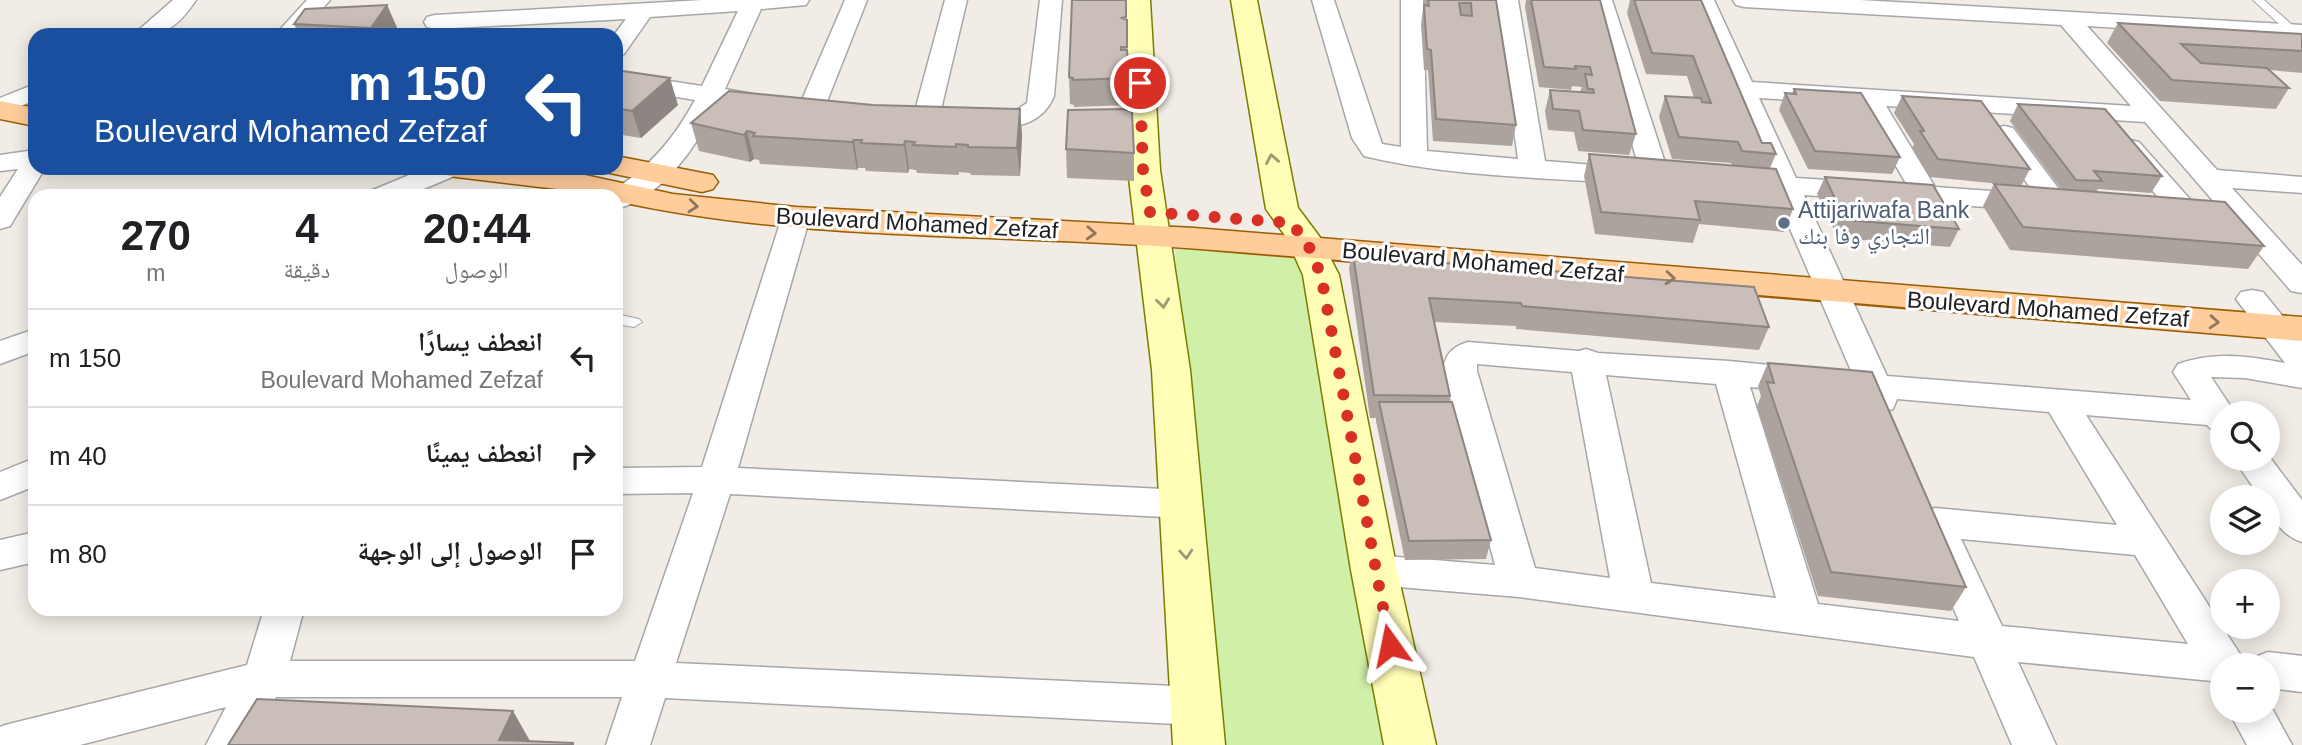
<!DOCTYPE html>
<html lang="ar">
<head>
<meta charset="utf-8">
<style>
  :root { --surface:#fff; --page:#f2f2f2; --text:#202124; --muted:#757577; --line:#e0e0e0 }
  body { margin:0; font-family:Arial,"Noto Naskh Arabic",sans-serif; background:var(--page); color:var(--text); direction:rtl; height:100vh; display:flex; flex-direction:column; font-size:26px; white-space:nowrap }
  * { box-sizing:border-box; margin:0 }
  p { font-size:23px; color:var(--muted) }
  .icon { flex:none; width:38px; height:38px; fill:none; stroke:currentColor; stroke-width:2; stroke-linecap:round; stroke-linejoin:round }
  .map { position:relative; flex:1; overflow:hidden; direction:ltr }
  .sheet { position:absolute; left:28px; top:189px; width:595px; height:427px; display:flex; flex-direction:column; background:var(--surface); border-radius:21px; box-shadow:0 4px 18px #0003; direction:rtl }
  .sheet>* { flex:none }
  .hud { position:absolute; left:28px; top:28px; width:595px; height:147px; border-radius:21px; box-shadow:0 4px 18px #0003; direction:rtl; background:#1a4fa0; color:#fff; overflow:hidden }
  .fabs { position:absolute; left:2210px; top:401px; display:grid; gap:14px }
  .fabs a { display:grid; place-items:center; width:70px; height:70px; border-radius:50%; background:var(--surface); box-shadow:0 4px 18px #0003; font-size:35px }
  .pin { position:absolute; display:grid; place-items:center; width:60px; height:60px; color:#fff; margin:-30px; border:4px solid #fff; border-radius:50%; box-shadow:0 2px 7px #0007 }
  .me { position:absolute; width:77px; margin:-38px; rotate:348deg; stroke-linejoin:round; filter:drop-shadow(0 0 5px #0008) }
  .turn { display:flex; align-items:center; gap:24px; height:147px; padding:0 21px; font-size:32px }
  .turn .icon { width:91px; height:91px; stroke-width:2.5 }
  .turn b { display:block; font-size:49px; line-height:60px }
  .eta { display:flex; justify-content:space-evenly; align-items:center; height:119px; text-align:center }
  .eta b { font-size:42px; font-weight:700; line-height:49px }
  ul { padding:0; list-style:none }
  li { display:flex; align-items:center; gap:21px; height:98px; padding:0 21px; border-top:2px solid var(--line) }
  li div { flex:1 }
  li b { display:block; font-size:26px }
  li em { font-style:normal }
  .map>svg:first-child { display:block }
  .grass { fill:#d0efa7 }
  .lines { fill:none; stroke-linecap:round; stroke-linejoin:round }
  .lane-casing { stroke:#a7a7a7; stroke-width:2 }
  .street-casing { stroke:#a7a7a7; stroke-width:3 }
  .secondary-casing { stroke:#797d00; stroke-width:3 }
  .primary-casing { stroke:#9b5d00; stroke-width:3 }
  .lane { fill:#fff; fill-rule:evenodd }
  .street { fill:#fff; fill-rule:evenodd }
  .secondary { fill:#fffdb6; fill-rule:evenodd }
  .primary { fill:#ffcd9c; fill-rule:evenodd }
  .wall { fill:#ada39e }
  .shaded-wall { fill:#8d8581 }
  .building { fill:#c9beb8; stroke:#8d8581; stroke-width:2; fill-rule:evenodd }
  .oneway { stroke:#9b9a72 }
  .oneway2 { stroke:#90765e }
  .route { stroke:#d93025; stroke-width:12; stroke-dasharray:0 21.6 }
  .service-dot { fill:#5c6f8a; stroke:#fff; stroke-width:2.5 }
  .labels { text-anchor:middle; stroke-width:6; stroke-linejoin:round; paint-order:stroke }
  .service-label { font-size:23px; fill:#4e5e75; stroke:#fff; text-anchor:start }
  .street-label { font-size:23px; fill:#202020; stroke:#fff }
</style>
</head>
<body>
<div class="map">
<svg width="2302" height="745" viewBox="0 0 2302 745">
  <rect width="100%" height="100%" fill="#f1ece5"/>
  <path class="grass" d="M1174,239L1319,251L1422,745H1214Z"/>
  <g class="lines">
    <g class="lane-casing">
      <path id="lane" d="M2253,0H2264L2298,30V34H2290Z
        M616,314L639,319L642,322L634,327L616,324Z"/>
    </g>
    <g class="street-casing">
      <path id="street" d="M173,0H196C177,28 166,35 133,35Z
        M307,0H330L300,35H275Z
        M703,0H809L806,5L761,9L725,89L775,98L779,103L775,108L766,111L718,103C698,144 663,198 616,209V196L606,195C646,171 673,141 695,100L616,87V73L702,86L738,11L650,17L624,54L616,56L614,35L626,19L435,29L427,27L424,22L427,17L435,15Z
        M845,0H867L824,109L820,114L811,117L802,114L798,109Z
        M945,0H967L939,118L935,123L926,126L917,123L913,118Z
        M1040,0H1062L1054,96C1041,130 999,132 967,124L963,119L967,114L1015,111L1027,103Z
        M1312,0H1334L1382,144L1401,147V0H1423L1427,151L1518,159L1496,0H1518L1545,161L1630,168L1640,171L1590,0H1612L1670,178L1666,184L1656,186L1646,184L1642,178L1640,182L1630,184C1542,177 1450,177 1364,156L1352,138Z
        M1692,0H1714L1752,82L2131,106L2061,25L1744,7L1736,5L1733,0H1860L2302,25V39L2087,26L2217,170L2302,177V193L2232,188L2302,265V293L2291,291L2145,122L1886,106L1935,187L2035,194L1991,134L1995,128L2004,126L2013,128L2070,204L2066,210L2056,212L2046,210L2043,206L2032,210L1804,195L1887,376L2191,400L2173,372L2178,364C2215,351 2248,356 2285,363L2236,299L2241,292L2252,290L2263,292L2302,340V388L2245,378L2211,377L2235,413H2222V432L2210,428L2207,425L2086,415L2247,665H2222V682L2018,662L2056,745H2012L1974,657L1519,597L1374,585L1360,581L1354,570L1360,559L1374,555L1495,565L1443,371C1445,354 1452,347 1468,342L1579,351L1586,349L1598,353L1729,361L1852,373L1775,194L1730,189L1726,183L1730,177L1740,175L1768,177ZM1759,98L1860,104L1907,185L1796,178ZM1477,364L1572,372L1610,578L1535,568L1477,371ZM1606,375L1716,384L1776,598L1651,583ZM1750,387L1862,396L1869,409L1881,412L1893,409L1897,399L2049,412L2117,525L1935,508L1922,512L1916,522L1922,532L1940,537L1933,539L1928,549L1959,621L1818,604ZM1961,539L2135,555L2188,644L2002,626Z
        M35,84V100L0,115V98Z
        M2130,140L2139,142L2196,206L2200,212L2196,218L2186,221L2176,218L2121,154L2117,148L2121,142Z
        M35,150V168H45L10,226L0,229V197L18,169L0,171V155Z
        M426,168H463L459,174L407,196H369L373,190Z
        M796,208L806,211L810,217L738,468L1183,490L1196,494L1202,504L1196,514L1183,518L730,494L676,663L1196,687L1211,693L1218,706L1211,719L1196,725L665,698L650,745H606L622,697H276L251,745H206L226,707L80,745H0V727L5,725L247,665L264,609H304L290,661H635L693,493L616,494V468L702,467L782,217L786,211Z
        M35,329V351L0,364V341Z
        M2268,455L2302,500V542C2283,536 2268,517 2268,497H2260L2233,458H2268Z
        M35,458V486L0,500V472Z
        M35,532V562L0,570V540Z
        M2268,652L2302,656V692L2268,688V665H2249L2253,658Z
        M2268,701L2292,745H2247L2228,710H2268Z"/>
    </g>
    <g class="secondary-casing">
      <path id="secondary" d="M1124,0H1150L1160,170L1190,370L1225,745H1173L1152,370L1128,170Z
        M1231,0H1257L1298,208L1319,236L1339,275L1397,570L1436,745H1384L1351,570L1303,275L1286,237L1266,209Z"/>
    </g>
    <g class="primary-casing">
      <path id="primary" d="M0,101L35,108V126L0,119Z
        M616,156L713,175L718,182L713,189L702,192L605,172L602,168H616Z
        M440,168L557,169L673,194L796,207L1194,228L2302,317V341C1935,310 1568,278 1200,249C1006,233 807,243 616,201V196H591L557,189L456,177L445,175Z"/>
    </g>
    <use href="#lane" class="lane"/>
    <use href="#street" class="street"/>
    <use href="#secondary" class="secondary"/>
    <use href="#primary" class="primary"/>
  </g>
  <path class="wall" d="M1126,0L1129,105L1074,107V105L1070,104L1069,77Z
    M1424,0H1496L1516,125L1512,146L1433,141L1428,70H1424L1421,25Z
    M1526,0H1600L1636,134L1629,155L1578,151L1574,132L1548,130L1545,111L1550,90L1580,92L1582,87L1572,86L1571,90L1539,87L1525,7Z
    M1630,0H1701L1762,143L1776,154L1770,168L1793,209L1784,232L1699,224L1693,243L1595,234L1584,176L1589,154L1732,165L1731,163L1672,159L1659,117L1665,96L1694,98L1687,76L1646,74L1627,13Z
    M387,5L398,30L395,35H299L294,24Z
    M2118,23L2302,34V73L2270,70L2289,88L2276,109L2160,101L2107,43Z
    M616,70L678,105L641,138L616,134Z
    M1794,89L1900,157L1892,174L1808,169L1779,110L1785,93H1792Z
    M1902,96L2030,169L2021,186L1930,177L1912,148L1914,144L1894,113Z
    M2018,104L2162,176L2151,193L2098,189L2096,192L2264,246L2248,269L2010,250L1983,206L1994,184L2061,189L2010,121Z
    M873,105L1020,109L1022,136L1020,176L971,175L970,173L959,172V175L917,173L916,170L909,169L908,173L866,171L865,168H858L857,170L760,164L759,160L754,159L750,162L699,151L691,123Z
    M1066,149L1134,153V181L1067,178Z
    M1825,177L1959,229L1950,247L1838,238L1817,194Z
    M1352,247L1395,259L1769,327L1759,350L1516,329V326L1434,322L1450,396L1449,402L1491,540L1486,559L1405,560L1376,421V418H1370L1349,269Z
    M1768,363L1966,587L1951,611L1818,596L1757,406L1761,396L1758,386Z"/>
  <path class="shaded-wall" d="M387,5L398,30L395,35H374L371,28Z
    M670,78L678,105L641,138L632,111Z
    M1020,109L1022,136L1020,176L1017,148Z
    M747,131L754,159L750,162L744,135Z
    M854,140L858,168L857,170L852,142Z
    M905,141L909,169L908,173L904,145Z
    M513,711L530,741L499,740Z"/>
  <path class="building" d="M1072,0H1126V17L1122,18L1127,20V47H1121V50H1127L1129,78L1073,80V78L1069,77Z
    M1428,0H1496L1516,125L1436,119L1431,50L1427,49L1424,5L1429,6ZM1459,3H1471L1472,16L1461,15Z
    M1531,0H1600L1636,134L1583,130L1579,111L1553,109L1550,90L1594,93L1593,89H1588L1585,74L1592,75L1590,67L1575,66L1576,69L1544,67Z
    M1634,0H1701L1762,143H1771L1776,154L1742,151L1738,142L1679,137L1665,96L1701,98L1702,102L1711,103L1693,56L1652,53Z
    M387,5L371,28L294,24L305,9Z
    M2118,23L2302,34V51L2181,44L2201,63L2267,68L2289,88L2172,80Z
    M616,70L670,78L632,111L616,108Z
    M1794,89L1861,93L1900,157L1815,151L1785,93L1796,94Z
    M729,91L873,105L1020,109L1017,148L968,147V145L956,144V147L913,145L915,142L905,141L904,145L861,143L862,140H854L852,142L753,136L755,133L747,131L744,135L691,123Z
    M1902,96L1981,101L2030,169L1938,159L1920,131H1924Z
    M2018,104L2105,109L2162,176L2094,171L2102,181L2076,180Z
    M1125,109L1132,112L1134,153L1066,149L1068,110Z
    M1589,154L1776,169L1793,209L1695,201L1700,220L1601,212Z
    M1825,177L1933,185L1959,229L1845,220Z
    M1994,184L2225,202L2264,246L2023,227Z
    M1352,247H1393L1395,259L1754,287L1769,327L1522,306L1521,303L1429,298L1450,396L1374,395Z
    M1768,363L1872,372L1966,587L1831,572L1767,382L1774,383Z
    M1379,402H1452L1491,540L1409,541Z
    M257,699L513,711L499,740L573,743V745H228Z"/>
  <defs><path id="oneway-chevron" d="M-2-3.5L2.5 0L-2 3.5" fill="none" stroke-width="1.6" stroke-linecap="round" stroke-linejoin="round" transform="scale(1.75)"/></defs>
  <g class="oneway">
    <use href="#oneway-chevron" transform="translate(1272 159) rotate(-100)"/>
    <use href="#oneway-chevron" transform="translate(1163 303) rotate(83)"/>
    <use href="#oneway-chevron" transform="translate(1186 554) rotate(86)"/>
  </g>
  <g class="oneway2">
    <use href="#oneway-chevron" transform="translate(693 206) rotate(6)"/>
    <use href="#oneway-chevron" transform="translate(1091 233) rotate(3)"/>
    <use href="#oneway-chevron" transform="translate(1670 278) rotate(5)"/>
    <use href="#oneway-chevron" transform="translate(2214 322) rotate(4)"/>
  </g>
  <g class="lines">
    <path class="route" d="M1140,83L1143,170L1150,212L1292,223L1309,247L1321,275L1390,645"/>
  </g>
  <circle class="service-dot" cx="1784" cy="223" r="7"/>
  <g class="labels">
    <g class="service-label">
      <text x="1798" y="218">Attijariwafa Bank<tspan x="1798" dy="26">التجاري وفا بنك</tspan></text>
    </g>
    <g class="street-label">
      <text transform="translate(917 223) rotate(3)" y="8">Boulevard Mohamed Zefzaf</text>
      <text transform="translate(1483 262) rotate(5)" y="8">Boulevard Mohamed Zefzaf</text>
      <text transform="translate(2048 309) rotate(4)" y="8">Boulevard Mohamed Zefzaf</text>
    </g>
  </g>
</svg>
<div class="fabs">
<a><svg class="icon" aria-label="search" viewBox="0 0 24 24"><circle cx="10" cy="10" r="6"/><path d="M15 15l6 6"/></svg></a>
<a><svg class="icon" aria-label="layers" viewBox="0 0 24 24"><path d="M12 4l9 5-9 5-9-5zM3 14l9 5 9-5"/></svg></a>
<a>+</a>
<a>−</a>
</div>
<div class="pin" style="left:1140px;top:83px;background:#d93025"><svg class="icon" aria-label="arrive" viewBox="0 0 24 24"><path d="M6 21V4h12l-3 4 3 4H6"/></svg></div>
<svg class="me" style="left:1390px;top:645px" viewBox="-20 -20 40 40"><path d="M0-17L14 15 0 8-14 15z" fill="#d93025" stroke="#fff" stroke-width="4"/></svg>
<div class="hud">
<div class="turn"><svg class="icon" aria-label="left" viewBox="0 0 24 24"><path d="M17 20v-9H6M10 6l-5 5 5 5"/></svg><div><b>150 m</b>Boulevard Mohamed Zefzaf</div></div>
</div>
<section class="sheet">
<div class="eta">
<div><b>20:44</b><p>الوصول</p></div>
<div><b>4</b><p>دقيقة</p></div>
<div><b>270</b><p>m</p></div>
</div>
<ul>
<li><svg class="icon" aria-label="left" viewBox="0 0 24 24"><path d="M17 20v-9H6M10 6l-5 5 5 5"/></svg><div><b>انعطف يسارًا</b><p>Boulevard Mohamed Zefzaf</p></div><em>150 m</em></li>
<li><svg class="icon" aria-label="right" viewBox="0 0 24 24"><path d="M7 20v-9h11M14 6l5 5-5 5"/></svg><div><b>انعطف يمينًا</b></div><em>40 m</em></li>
<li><svg class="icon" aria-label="arrive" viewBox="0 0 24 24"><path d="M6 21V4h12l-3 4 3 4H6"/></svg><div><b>الوصول إلى الوجهة</b></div><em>80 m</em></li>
</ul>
</section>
</div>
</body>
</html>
